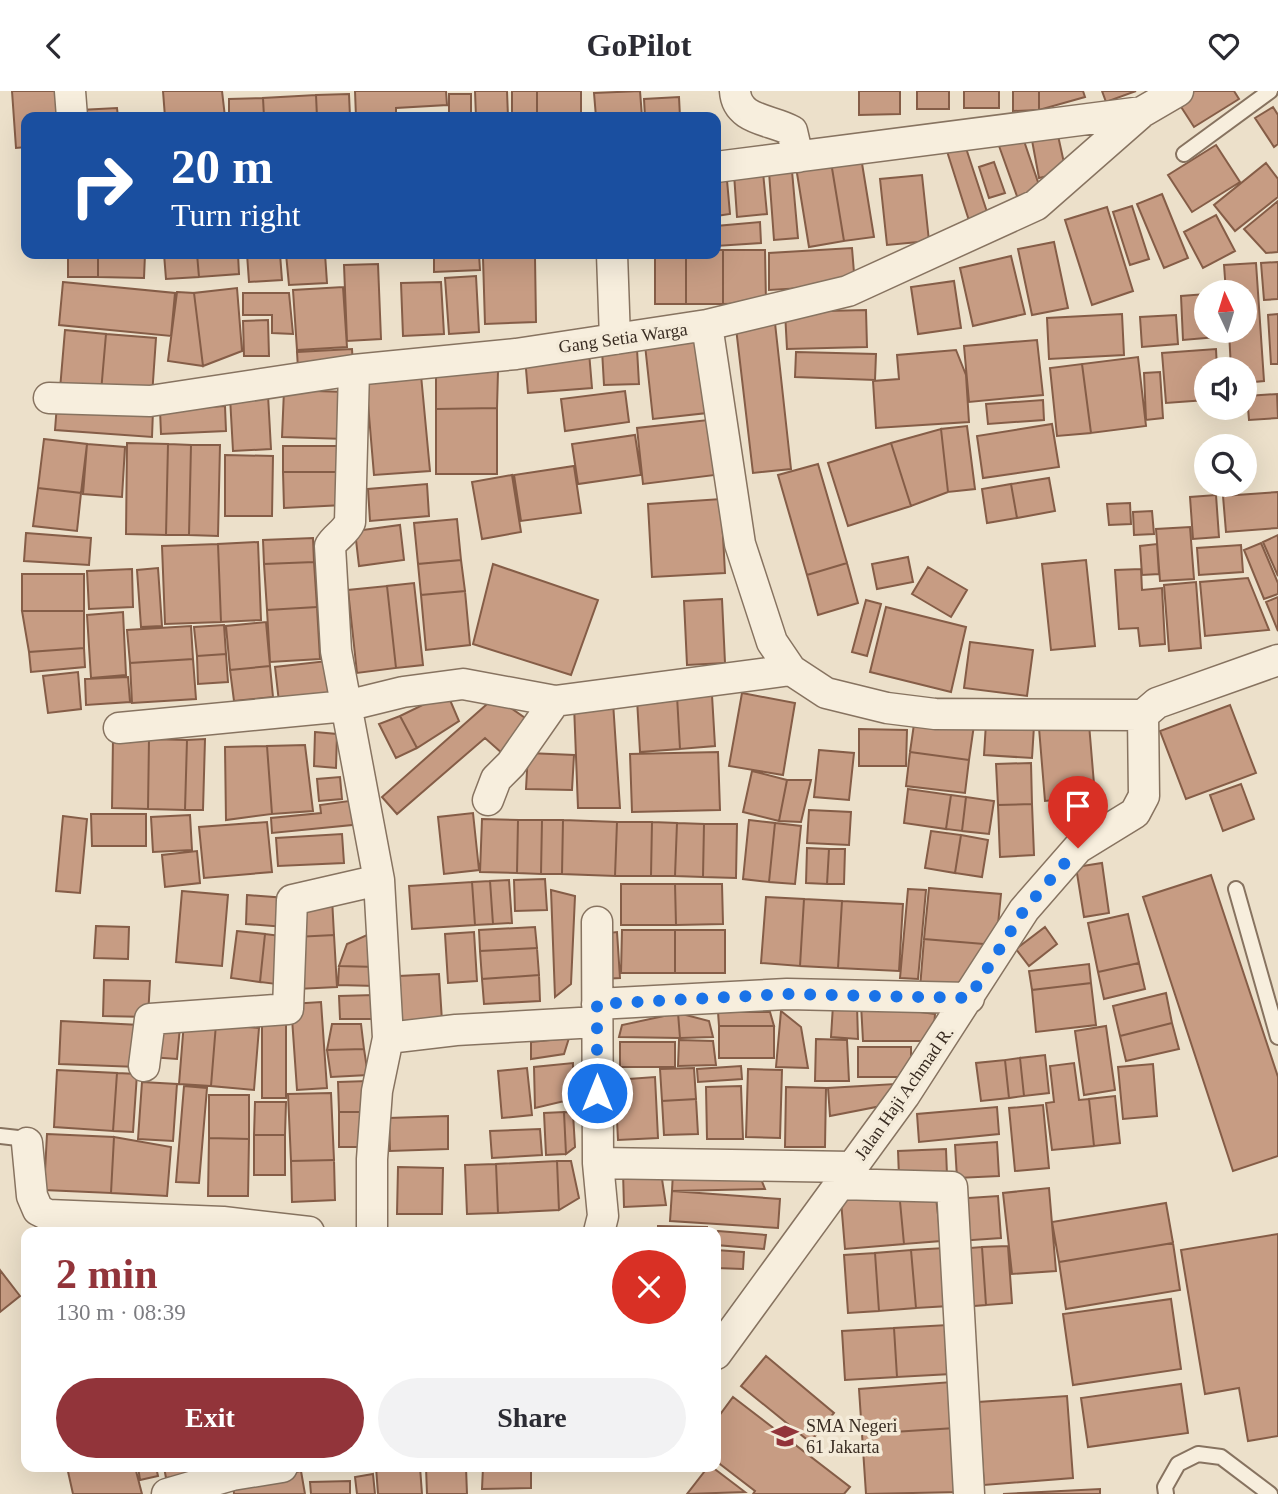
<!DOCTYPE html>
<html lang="en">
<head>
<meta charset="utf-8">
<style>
  :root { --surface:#fff; --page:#f2f2f3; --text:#2b2b33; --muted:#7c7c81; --accent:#92343a }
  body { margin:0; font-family:"Times New Roman",serif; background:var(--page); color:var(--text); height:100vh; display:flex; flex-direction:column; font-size:26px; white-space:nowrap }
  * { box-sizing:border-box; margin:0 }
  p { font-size:23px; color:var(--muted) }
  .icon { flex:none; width:38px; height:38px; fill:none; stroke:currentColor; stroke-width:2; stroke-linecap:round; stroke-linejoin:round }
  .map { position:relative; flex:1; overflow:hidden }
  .side { position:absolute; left:21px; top:1136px; width:700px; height:245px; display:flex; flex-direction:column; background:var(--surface); border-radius:14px; box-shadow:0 7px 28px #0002 }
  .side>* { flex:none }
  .hud { position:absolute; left:21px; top:21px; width:700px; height:147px; border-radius:14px; box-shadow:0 7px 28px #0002; background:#1a4fa0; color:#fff; overflow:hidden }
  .needle { width:46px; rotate:356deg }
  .tools { position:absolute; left:1194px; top:189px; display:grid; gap:14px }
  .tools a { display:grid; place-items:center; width:63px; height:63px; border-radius:50%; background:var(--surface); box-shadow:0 7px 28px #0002; font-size:35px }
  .pin { position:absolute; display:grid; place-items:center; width:60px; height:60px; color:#fff; margin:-72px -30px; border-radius:50% 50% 50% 0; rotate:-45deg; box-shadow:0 0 7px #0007 }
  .pin .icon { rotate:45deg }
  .me { position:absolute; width:77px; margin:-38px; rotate:0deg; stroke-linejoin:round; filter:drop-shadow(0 0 5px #0008) }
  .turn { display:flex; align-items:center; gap:24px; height:147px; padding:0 35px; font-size:32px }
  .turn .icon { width:91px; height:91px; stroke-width:2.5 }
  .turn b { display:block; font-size:49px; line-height:60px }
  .round { display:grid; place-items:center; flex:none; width:74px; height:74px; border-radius:37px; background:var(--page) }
  .headline { display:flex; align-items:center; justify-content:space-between; height:119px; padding:0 35px }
  h1 { font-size:42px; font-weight:800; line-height:52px; color:var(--accent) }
  .button { display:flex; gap:14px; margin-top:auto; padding:14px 35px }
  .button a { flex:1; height:80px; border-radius:42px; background:var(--accent); color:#fff; font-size:28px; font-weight:800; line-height:80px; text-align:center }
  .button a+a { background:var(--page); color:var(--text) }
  header { display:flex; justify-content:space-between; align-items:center; height:91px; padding:0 35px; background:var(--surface); font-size:32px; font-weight:800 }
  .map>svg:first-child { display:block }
  .building { fill:#c79c83; stroke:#855d47; stroke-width:2 }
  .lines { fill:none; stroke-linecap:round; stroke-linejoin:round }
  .service-casing { stroke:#877360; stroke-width:18 }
  .minor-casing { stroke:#877360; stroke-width:33 }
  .service { stroke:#f7eedd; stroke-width:14 }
  .minor { stroke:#f7eedd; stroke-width:30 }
  .route { stroke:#1a73e8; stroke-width:12; stroke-dasharray:0 21.6 }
  .labels { text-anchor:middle; stroke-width:7; stroke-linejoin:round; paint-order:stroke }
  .street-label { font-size:18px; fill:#392c22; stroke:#f4ebd9 }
  .poi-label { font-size:18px; fill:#392c22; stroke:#f4ebd9; text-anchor:start }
</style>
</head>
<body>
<header><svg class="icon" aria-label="back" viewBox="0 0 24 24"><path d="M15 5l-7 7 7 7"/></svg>GoPilot<svg class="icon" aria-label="heart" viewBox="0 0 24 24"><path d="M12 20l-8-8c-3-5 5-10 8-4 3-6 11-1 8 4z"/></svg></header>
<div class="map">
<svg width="1278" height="1403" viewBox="0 0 1278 1403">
  <rect width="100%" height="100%" fill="#ece0ca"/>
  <path class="building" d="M12,0H55L58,26H26V56L16,57Z
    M163,0H222L225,26H165Z
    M355,0H446L447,14L396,17V26H356Z
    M475,0H507L508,26H476Z
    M512,0H537V26H512Z
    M537,0H581V26H537Z
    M640,0L642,26H596L594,2Z
    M859,0H900V23L859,24Z
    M917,0H949V18H917Z
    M964,0H999V17H964Z
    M1013,0H1039V19L1013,20Z
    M1039,0H1083L1085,6L1039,19Z
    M1102,0H1136L1106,11Z
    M1188,0H1234L1239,8L1194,36L1176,8Z
    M349,3L350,26H317L316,4Z
    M449,3H471V26H449Z
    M316,4L317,26H264L263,7Z
    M679,6L680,26H645L644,8Z
    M263,7L264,26H229V8Z
    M1273,16L1278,24V53L1274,56L1255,27Z
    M117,17L118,26H80V19Z
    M1057,40L1066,81L1039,87L1031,44Z
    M1023,47L1041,100L1018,108L999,55Z
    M963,48L991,133L972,139L945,54Z
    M1216,54L1240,91L1192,121L1168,84Z
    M860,60L874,146L844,150L830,65Z
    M830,65L844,150L809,156L795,70Z
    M994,71L1005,102L989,107L979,76Z
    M1266,72L1278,88V106L1235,140L1214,114Z
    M726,78L730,123L716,125V79Z
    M792,80L798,147L774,149L769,81Z
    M763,81L767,123L737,126L734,83Z
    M922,84L929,150L887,154L880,88Z
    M1162,103L1188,167L1164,177L1137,113Z
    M1278,110V161L1266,162L1244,138Z
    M1132,115L1149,168L1130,174L1113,121Z
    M1107,116L1133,200L1092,214L1065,129Z
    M1216,124L1235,160L1203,177L1184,141Z
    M760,131L761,152L716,155V135Z
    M1054,151L1068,217L1032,224L1018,158Z
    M852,157L855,194L769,199V162Z
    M716,159H723V213H686V163H716Z
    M723,159H765L766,212L723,213Z
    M68,163H98V186H68Z
    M98,163H145L144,187L98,186Z
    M164,163H197L199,186L166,188Z
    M197,163H238L239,183L199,186Z
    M247,163H280L282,189L249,191Z
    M286,163H325L327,192L289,194Z
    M329,163H378L330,167Z
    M434,163H479L480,179L434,181Z
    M483,163H535V166L483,167Z
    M655,163H686V213H655Z
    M1011,165L1025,223L973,235L960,177Z
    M535,166L536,231L485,233L483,167Z
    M1278,171V208L1264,209L1261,172Z
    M1256,172L1264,290L1244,292V278H1231L1229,240H1244V201H1226L1224,174Z
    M378,173L381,248L347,250L344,174Z
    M476,185L479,241L449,243L445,187Z
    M954,190L961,237L918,243L911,196Z
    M63,191L175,202L171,245L59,234Z
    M441,191L444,243L403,245L401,192Z
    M343,196L347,256L297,259L293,199Z
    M237,197L242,260L203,275L194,202Z
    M177,201L194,202L203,275L168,270Z
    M243,202H289L293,243L272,242V224H243Z
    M1206,203V240H1216L1217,246L1183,249L1181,205Z
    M866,219L867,256L787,258L785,221Z
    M1122,223L1124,264L1049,268L1047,227Z
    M1278,223V273H1271L1268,224Z
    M1176,224L1178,253L1142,256L1140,226Z
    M268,229L269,265H244L243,230Z
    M775,232L791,378L753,382L736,237Z
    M65,239L106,243L101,301L60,298Z
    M106,243L156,247L152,305L101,301Z
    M698,248L707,322L653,328L645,254Z
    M1037,249L1043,304L969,311L964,255Z
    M352,258L353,275L298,278L297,261Z
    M637,258L639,293L604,294L602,259Z
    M1216,258L1217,278H1206V309L1166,312L1162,262Z
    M956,259L966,284L969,331L876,337L873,290L899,288L897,264Z
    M589,261L592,297L528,302L525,266Z
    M796,261L876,263L875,289L795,286Z
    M1138,266L1146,335L1091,342L1082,273Z
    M1082,273L1091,342L1057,345L1050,277Z
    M436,280H498L497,317L436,318Z
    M1160,281L1163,327L1146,329L1144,282Z
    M421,284L430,380L374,384L366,289Z
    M284,299L346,301L345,348L282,346Z
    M625,300L629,331L565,340L561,308Z
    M1277,303L1278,327L1249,329L1247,305Z
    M268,304L271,358L233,360L230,306Z
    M1043,309L1044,329L988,333L986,313Z
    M57,313L153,319L152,346L55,339Z
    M225,315L226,340L161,343L160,319Z
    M497,317V383H436V318Z
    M717,328L723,383L643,393L637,337Z
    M1052,333L1059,376L983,387L977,345Z
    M967,335L975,398L948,401L941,338Z
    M941,338L948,401L911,415L891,352Z
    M635,344L641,384L578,393L572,353Z
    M44,348L87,353L81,402L38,397Z
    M127,352L168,353L166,444L126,443Z
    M891,352L911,415L848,435L828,372Z
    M87,353L125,356L122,406L83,403Z
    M168,353L191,354L189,444H166Z
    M191,354H220L218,445L189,444Z
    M283,355H344V381H283Z
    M225,364L273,365L272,425H225Z
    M818,373L847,472L807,484L778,384Z
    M574,375L581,422L521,430L514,384Z
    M283,381H344V414L284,417Z
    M512,384L521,441L482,448L472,391Z
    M1049,387L1055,420L1017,427L1011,393Z
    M427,393L429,425L370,430L368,398Z
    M1011,393L1017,427L987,432L982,398Z
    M38,397L81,402L77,440L33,435Z
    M1278,401V437L1226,441L1223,405Z
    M1216,404L1219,446L1193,448L1190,406Z
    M721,408L725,482L652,486L648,413Z
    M1130,412L1131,433L1109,434L1107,413Z
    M1152,420L1154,443L1134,444L1133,421Z
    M457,428L461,469L418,473L414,432Z
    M400,434L404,469L359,475L355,440Z
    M1190,436L1194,488L1160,490L1156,438Z
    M26,442L91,447L89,474L24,470Z
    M1278,444V485L1263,451Z
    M313,447L314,471L264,473L263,449Z
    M258,451L261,529L221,531L218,453Z
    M1261,452L1278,492V503L1264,508L1244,459Z
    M218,453L221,531L165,533L162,455Z
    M1157,453L1159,483L1142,484L1140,455Z
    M1241,454L1243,481L1199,484L1197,457Z
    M908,466L913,491L877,498L872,473Z
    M461,469L465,500L421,504L418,473Z
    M1086,469L1095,555L1051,559L1042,473Z
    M314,471L317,516L267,519L264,473Z
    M847,472L858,512L818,524L807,484Z
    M493,473L598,509L571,584L473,553Z
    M928,476L967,499L951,526L912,503Z
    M158,477L162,535L141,536L137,479Z
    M132,478L133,516L89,518L87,480Z
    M1141,478L1142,499L1162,497L1165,553L1140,555L1138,537L1119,538L1115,479Z
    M22,483H84V520H22Z
    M1248,487L1269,539L1205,545L1200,491Z
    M1196,491L1201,557L1169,560L1164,494Z
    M414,492L423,574L396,577L387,495Z
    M387,495L396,577L357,582L348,499Z
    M465,500L470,554L426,559L421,504Z
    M1278,506V540L1266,511Z
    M722,508L725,572L687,574L684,510Z
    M866,509L881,513L867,565L852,561Z
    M317,516L320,568L270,571L267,519Z
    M886,516L966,536L951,601L870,581Z
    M22,520H84V557L29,561Z
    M123,521L126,584L91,587L87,524Z
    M266,531L270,575L230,579L226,535Z
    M224,534L226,563L197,565L194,536Z
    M191,535L193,568L130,572L127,539Z
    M970,551L1033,559L1027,605L964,597Z
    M84,557L85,576L31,581L29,561Z
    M226,563L228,591L198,593L197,565Z
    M193,568L196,608L132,612L130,572Z
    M327,570L330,605L279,611L275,576Z
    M270,575L273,606L234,610L230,579Z
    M78,581L81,618L48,622L43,585Z
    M128,586L130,611L86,614L85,588Z
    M447,602L459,630L417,657L400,625Z
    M742,602L795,612L783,684L729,675Z
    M712,604L715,655L680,658L677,605Z
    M677,605L680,658L640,661L637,608Z
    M495,606L528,629L503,663L485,647L397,723L382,706Z
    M613,611L620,717H578L574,614Z
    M1230,614L1256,682L1186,708L1160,640Z
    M400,625L417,657L396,667L379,633Z
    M915,626L974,634L969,669L910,661Z
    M986,632L1034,635L1032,667L984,664Z
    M1089,633L1095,705L1045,710L1039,637Z
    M859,638L907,639L906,675H859Z
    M315,641L337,643L336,677L314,675Z
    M113,647L149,648L148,718L112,717Z
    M149,648L187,649L185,719L148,718Z
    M205,648L203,719H185L187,649Z
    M305,654L313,720L272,723L267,655Z
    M267,655L272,723L226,729L225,656Z
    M819,659L854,662L849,709L814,706Z
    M718,661L720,719L632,721L630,663Z
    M910,661L969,669L965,702L906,695Z
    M528,662L574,664L572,699L526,698Z
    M1031,672L1032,713L998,714L996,673Z
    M752,680L787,689L779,730L743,721Z
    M340,686L342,708L319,710L317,688Z
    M787,689H811L801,731L779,730Z
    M1241,693L1254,728L1223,740L1210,704Z
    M908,698L951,704L946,738L904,732Z
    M951,704L966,706L962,740L946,738Z
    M966,706L994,710L989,743L962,740Z
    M356,709L362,733L272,742L271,727L321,722L320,714Z
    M1032,713L1034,764L1000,766L998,714Z
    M809,719L851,721L849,754L807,752Z
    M473,722L479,779L444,783L438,726Z
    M91,723H146V755H92Z
    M190,724L192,759L153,761L151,726Z
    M63,725L87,728L80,802L56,800Z
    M482,728L518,729L517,782L480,781Z
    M518,729H542L541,783L517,782Z
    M542,729H563L562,783H541Z
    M563,729L617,731L615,785L562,783Z
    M749,729L775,732L769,791L743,788Z
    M267,731L272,781L204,787L199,736Z
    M617,731H652L651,785H615Z
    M652,731L677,732L675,785H651Z
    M677,732L704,733L703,786L675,785Z
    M775,732L801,735L795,793L769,791Z
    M704,733H737L736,787L703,786Z
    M931,740L961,744L955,782L925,777Z
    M342,743L344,772L278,775L276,747Z
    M961,744L988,749L982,786L955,782Z
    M807,757L829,758L827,793L806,792Z
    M829,758H845L844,793H827Z
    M197,760L200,792L165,796L162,764Z
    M1102,772L1109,822L1084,826L1076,776Z
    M1211,784L1278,986V1065L1233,1080L1143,806Z
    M545,788L547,819L515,820L514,789Z
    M509,789L512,832L493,833L490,790Z
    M490,790L493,833L475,834L472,791Z
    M472,791L475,834L412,838L409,795Z
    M621,793H675L676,834H621Z
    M675,793H722L723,833L676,834Z
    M929,797L1001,803L996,854L924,848Z
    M908,798L926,799L918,888L900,887Z
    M551,799L575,805L571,893L555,906Z
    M182,800L228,804L222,875L176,871Z
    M247,804L287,807L285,836L246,833Z
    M766,806L804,808L800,875L761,872Z
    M332,807L334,844L295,846L293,809Z
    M804,808L842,810L838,877L800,875Z
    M842,810L903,813L899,880L838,877Z
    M1128,823L1139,872L1098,881L1088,832Z
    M96,835L129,836L128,868L94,867Z
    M535,836L537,857L480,860L479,839Z
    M1045,836L1057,853L1029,875L1016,858Z
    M622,839H675V882H621Z
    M675,839H725V882H675Z
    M237,840L265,843L260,891L231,887Z
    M376,840V876L339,875L347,853Z
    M474,841L477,890L448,892L445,843Z
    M617,841L620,887L603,888L600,843Z
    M265,843L289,846L284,894L260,891Z
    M334,844L337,896L297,898L295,846Z
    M924,848L996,854L974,897H920Z
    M537,857L539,884L482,888L480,860Z
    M1139,872L1145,898L1104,908L1098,881Z
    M1089,873L1091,892L1032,899L1029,880Z
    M339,875L376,876V895L338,894Z
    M439,883L442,930L402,933L399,885Z
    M539,884L540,910L484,913L482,888Z
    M104,889L150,890L148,926L103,925Z
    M1091,892L1096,934L1036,941L1032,899Z
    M1166,902L1172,932L1120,945L1113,915Z
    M374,904V928H340L339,905Z
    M321,911L327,997L297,999L291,913Z
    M861,913L935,923L933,950H863Z
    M833,914H857L858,948L831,946Z
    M781,920L801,936L808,977L776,976Z
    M718,921H770L774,935H719Z
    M678,922L709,930L713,946L680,947Z
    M678,922L680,947L619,946L622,934Z
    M262,923H286V1007H262Z
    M61,930L140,934L138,976L59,973Z
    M184,931L216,933L211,995L179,993Z
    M1172,932L1179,958L1126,970L1120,945Z
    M216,933L259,937L254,999L211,995Z
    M332,933H361L364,958L327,959Z
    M152,934L180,936L177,968L150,966Z
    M719,935H774V967H719Z
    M1106,935L1115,999L1084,1004L1075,940Z
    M569,947L564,963L531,968V951Z
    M816,948L847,949L849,990H815Z
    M679,949L713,950L716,974L678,975Z
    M620,951H675V976H620Z
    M858,956H911V986H858Z
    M364,958L368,984L331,986L327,959Z
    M1045,964L1049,1002L1024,1005L1020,967Z
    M1020,967L1024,1005L1009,1007L1005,969Z
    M1005,969L1009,1007L981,1010L976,972Z
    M573,972V1008L535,1017L534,976Z
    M1074,972L1079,1009L1089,1008L1094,1055L1052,1059L1046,1012L1054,1011L1050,975Z
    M1153,973L1157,1025L1123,1028L1118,976Z
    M741,975L742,988L698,991L697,978Z
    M527,977L532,1024L502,1027L498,980Z
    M694,977L696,1008L662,1010L660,978Z
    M748,978L782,979L780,1047L746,1046Z
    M57,979L117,982L113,1040L54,1036Z
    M117,982L137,983L133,1041L113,1040Z
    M655,986L658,1047L618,1049L615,989Z
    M368,990V1021H339L338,991Z
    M142,991L177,993L173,1050L138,1048Z
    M895,993L886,1014L830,1025L828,997Z
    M184,995L207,997L199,1092L176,1091Z
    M741,995L743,1048H707L706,996Z
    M786,996L826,997L825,1056H785Z
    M331,1002L334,1069L291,1070L288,1003Z
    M209,1004H249V1048L209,1047Z
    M1115,1005L1120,1052L1094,1055L1089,1008Z
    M696,1008L698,1043L664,1044L662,1010Z
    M255,1011H286L285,1044H254Z
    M1043,1014L1049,1077L1015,1080L1009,1017Z
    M997,1016L999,1043L919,1051L917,1023Z
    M339,1021H368L369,1056H339Z
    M564,1021L566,1063L546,1064L544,1022Z
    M564,1021L573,1022L575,1056L566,1063Z
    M448,1025V1058L390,1060L389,1027Z
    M540,1038L542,1064L492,1067L490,1040Z
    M47,1043L114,1046L111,1102L44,1099Z
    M254,1044H285V1084H254Z
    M114,1046L171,1056L167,1105L111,1102Z
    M209,1047L249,1048L248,1105H208Z
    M997,1051L999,1085L957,1087L955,1054Z
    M946,1058L947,1084L899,1086L898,1060Z
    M334,1069L335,1109L292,1111L291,1070Z
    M557,1070H571L579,1107L559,1119Z
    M557,1070L559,1119L498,1122L496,1073Z
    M496,1073L498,1122L467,1123L465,1074Z
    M398,1076L443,1077L442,1123H397Z
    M623,1081L662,1088L666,1114L624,1116Z
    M673,1081L761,1088L765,1098L672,1100Z
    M1049,1097L1056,1180L1012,1183L1003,1102Z
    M840,1098L899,1100L904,1153L845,1158Z
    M935,1098L941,1150L904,1153L899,1100Z
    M672,1100L780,1108L778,1137L670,1130Z
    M998,1105L1001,1147L958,1150L954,1108Z
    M1166,1112L1173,1152L1059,1171L1052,1131Z
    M658,1135L707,1136V1141H658Z
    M718,1140L766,1144L764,1158L716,1154Z
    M1278,1143V1345L1248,1350L1239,1297L1205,1303L1181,1159Z
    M1173,1152L1180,1199L1066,1218L1059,1171Z
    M1008,1155L1012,1212L986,1214L982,1156Z
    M982,1156L986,1214L962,1216L958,1158Z
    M945,1157L949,1215L916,1217L911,1159Z
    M716,1159L744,1161L743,1178L716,1177Z
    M911,1159L916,1217L879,1220L875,1162Z
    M875,1162L879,1220L848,1222L844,1164Z
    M0,1179L20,1205L0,1221Z
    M716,1180H720L719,1208H716Z
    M1171,1208L1181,1278L1073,1294L1063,1223Z
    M948,1234L951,1283L897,1286L894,1237Z
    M894,1237L897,1286L845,1289L842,1240Z
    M766,1265L834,1322L810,1351L741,1295Z
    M952,1291L955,1337L862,1343L859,1298Z
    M1181,1293L1188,1342L1088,1356L1081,1307Z
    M1067,1305L1073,1387L984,1394L978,1311Z
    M733,1306L850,1396L844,1403H753L755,1400L716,1370V1329Z
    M955,1337L959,1401L866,1403L862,1343Z
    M67,1376H135L142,1403H73Z
    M138,1376H156L158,1385L140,1389Z
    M164,1376H225V1378L166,1387Z
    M376,1376H420L422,1403H378Z
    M426,1376H466L467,1403H427Z
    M483,1376H531V1397L482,1398Z
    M708,1376H712L745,1401L687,1403Z
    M301,1380L305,1403H234L233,1393Z
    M373,1383L375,1403H357L355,1386Z
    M350,1390V1403H311L310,1391Z
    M1100,1398V1403H1003Z"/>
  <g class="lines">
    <g class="service-casing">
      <path id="service" d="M1184,63L1270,0
        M1236,798L1278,946
        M0,1045L18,1047L27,1052
        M1166,1403L1165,1396L1178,1373L1198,1363L1221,1366L1270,1403"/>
    </g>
    <g class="minor-casing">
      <path id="minor" d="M70,0L72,26
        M735,0C737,30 771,28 792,40L798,66
        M716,76L1142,21
        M612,163L615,248
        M707,234L740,453L772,551L791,579L826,602L887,617L935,623L1143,624
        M49,307L150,310L354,279L516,263L707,234L848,200L1036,114L1142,21L1178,0
        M119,637L346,615L403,601L463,593L555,610
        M488,709L496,688L511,673L555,610L791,579
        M597,831L598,1072L603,1125L599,1141
        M597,913L787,903L969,907
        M388,947L456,939L597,931
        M144,975L150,928L288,918L292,809L379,789L336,560L330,455C336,445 345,442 350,431L354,279
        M27,1052L32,1105L38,1119L48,1124L223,1131L309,1141
        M598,1072L851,1076
        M838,1093L952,1096L969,1403
        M372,1141V1068L377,1000L388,947L379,789
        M716,1263L904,1005L1024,819L1078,757L1135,722L1144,705L1143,624L1157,612L1278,569
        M167,1403L232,1384L282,1376"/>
    </g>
    <use href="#service" class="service"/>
    <use href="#minor" class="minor"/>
  </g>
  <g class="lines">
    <path class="route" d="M597,1002V913L788,903L969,907L1024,819L1078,757"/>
  </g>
  <defs>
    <g id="school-bare" transform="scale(2.1)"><path d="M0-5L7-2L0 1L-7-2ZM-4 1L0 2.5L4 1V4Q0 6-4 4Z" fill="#92343a" stroke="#f4ebd9" stroke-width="2.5" paint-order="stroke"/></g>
  </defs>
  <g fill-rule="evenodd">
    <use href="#school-bare" x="785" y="1345"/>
  </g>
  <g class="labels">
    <g class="street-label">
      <text transform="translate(623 247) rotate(-8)" y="6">Gang Setia Warga</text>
      <text transform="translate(904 1002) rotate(-55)" y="6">Jalan Haji Achmad R.</text>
    </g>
    <g class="poi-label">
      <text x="806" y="1341">SMA Negeri<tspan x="806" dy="21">61 Jakarta</tspan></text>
    </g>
  </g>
</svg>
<div class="tools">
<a><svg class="needle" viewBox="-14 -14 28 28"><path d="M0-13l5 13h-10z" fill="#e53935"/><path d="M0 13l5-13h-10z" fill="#7c7c81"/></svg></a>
<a><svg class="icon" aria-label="sound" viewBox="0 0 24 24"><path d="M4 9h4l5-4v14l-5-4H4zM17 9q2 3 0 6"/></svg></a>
<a><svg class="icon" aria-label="search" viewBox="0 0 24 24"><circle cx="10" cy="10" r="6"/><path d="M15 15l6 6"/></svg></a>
</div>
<div class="pin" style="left:1078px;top:757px;background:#d93025"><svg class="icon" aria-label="arrive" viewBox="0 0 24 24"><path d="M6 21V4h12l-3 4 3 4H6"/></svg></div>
<svg class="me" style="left:597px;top:1002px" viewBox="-20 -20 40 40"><circle r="17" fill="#1a73e8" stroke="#fff" stroke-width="3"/><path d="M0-11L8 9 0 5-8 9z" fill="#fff"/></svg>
<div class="hud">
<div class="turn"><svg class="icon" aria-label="right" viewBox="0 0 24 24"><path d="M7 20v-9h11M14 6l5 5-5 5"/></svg><div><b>20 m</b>Turn right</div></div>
</div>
<section class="side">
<div class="headline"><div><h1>2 min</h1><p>130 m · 08:39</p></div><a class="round" style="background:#d93025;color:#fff"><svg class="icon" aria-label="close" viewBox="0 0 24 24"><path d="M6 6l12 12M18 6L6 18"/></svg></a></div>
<div class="button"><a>Exit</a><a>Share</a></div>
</section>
</div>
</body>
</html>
